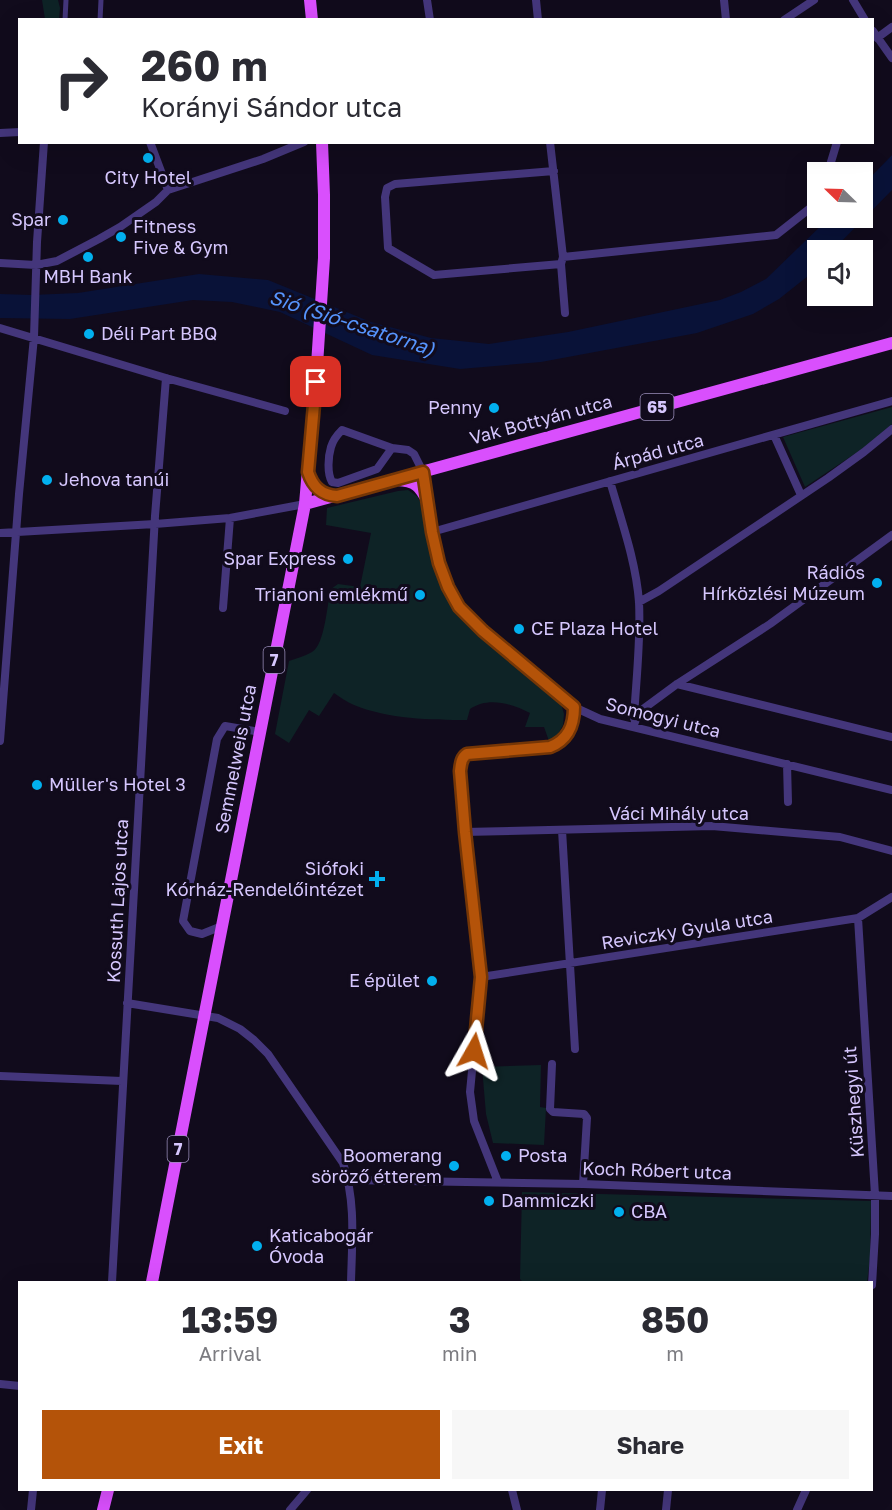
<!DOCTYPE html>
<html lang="en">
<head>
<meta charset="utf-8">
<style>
  :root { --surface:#fff; --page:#f7f7f7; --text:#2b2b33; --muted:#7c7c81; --accent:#b45309 }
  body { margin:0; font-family:"Golos Text",sans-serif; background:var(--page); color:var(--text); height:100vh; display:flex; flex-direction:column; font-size:22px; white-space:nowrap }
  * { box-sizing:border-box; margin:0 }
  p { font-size:20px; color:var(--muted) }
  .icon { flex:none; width:33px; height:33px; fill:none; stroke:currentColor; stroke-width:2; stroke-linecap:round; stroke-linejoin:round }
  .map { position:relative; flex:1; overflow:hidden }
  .details { position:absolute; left:18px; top:1281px; width:855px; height:210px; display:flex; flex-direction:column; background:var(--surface); border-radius:0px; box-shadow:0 6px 24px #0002 }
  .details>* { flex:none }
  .top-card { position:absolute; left:18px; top:18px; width:856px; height:126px; border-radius:0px; box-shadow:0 6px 24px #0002; background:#fff; color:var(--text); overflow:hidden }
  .needle { width:39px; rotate:293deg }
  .controls { position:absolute; left:807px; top:162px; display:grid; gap:12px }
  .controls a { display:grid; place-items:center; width:66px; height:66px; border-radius:0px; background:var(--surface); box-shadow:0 6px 24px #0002; font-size:30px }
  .pin { position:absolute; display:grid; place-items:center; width:51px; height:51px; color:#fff; margin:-26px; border-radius:12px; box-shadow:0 3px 9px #0006 }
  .me { position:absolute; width:66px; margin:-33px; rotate:6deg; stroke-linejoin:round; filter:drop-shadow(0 0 4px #0008) }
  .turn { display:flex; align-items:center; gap:21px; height:126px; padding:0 24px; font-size:27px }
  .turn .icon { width:78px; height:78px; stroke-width:2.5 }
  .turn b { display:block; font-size:42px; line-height:51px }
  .eta { display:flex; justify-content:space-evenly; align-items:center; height:102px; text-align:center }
  .eta b { font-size:36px; font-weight:700; line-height:42px }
  .action { display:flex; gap:12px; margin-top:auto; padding:12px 24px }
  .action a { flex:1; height:69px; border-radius:0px; background:var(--accent); color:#fff; font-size:24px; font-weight:700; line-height:69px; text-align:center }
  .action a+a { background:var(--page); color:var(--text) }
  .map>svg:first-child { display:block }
  .green { fill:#0e2326 }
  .water { fill:#091238 }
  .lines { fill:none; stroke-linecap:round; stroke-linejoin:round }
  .pedestrian { stroke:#44367b; stroke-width:5 }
  .minor { stroke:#44367b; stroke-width:8 }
  .primary { stroke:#d94ffd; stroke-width:12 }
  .route-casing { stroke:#753606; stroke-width:15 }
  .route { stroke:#b45309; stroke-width:10 }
  .poi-dot { fill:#02b0ef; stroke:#110b1c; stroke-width:2 }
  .labels { text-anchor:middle; stroke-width:6; stroke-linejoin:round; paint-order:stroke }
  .shield { fill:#110b1c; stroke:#9b8fba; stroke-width:1.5 }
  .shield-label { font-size:16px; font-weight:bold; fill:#d6c7fe }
  .poi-label { font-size:18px; fill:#d6c7fe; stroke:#110b1c; text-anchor:start }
  .street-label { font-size:18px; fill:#d6c7fe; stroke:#110b1c }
  .water-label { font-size:20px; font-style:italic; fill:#5694fd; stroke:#110b1c }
</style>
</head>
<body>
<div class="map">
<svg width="892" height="1510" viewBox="0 0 892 1510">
  <rect width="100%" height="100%" fill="#110b1c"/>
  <path class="green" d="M42,0H58L60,8L59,19H45Z
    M892,407V424L862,449L805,487L783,437Z
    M408,490L418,497L422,506L424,518L435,564L443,585L461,615L485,638L550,692L562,707L564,714L563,725L556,738L549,741L544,727H525L530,713C512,704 489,696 470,709L467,720C431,720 388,719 354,705C347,702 340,697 334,693L319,716L309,710L289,743L275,734L289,661C297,658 305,656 312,652C325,645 327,603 331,589L338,584L360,587L371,533L326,525L327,508L398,491Z
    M541,1065L540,1107L546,1108L544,1145L493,1143L486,1114L482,1067Z
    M522,1192L871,1201L870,1259L867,1282H523L520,1279Z"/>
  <path class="water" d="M892,155V190L833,250H818L817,266L808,276L779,299L753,314L697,333L541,362L460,369L372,355L280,312L232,302L193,300L70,319L0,318V294L32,295L78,293L199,274L268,280L371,322L431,338L489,344L568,332L720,300L741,292L766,279L829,218H862L863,185Z"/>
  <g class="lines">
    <path class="pedestrian" d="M65,20L66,0
      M100,20L101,0"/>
    <path class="minor" d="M427,0L430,20
      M536,0L538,20
      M724,0L726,20
      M853,0L865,20
      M784,20L814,0
      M873,31L892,58
      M877,38L892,27
      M0,133L20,132
      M150,142L168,190
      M550,142L563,257L561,264L565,313
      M554,171L395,184L387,188L385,197L388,248L434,275L561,264
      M828,172L837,142
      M563,257L776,235L818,202
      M0,263L36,265L57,261L99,239L120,227L156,202L168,190L263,159L304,142
      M0,328L166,378L285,411
      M774,435L801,495
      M392,448L377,469L338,483L332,482C327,473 328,457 331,447C333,440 337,435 342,430L392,448L408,450L414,454L423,472L432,532L439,563L448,587L459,607L483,631L574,707L600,719L892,790
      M610,481C621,520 636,561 639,602C641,640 636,681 634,718
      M432,532L892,401
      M0,533L155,524L230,518L305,504
      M639,602L659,591L828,478L864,452L892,429
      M223,608L230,518
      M677,684L892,737
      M633,727L639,712L677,684L770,624L892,535
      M0,741L19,494L34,337L37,242L44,142
      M787,764L788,802
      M562,830L575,1049
      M464,832L712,826L840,837L892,851
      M858,918L875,1195V1234L872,1285
      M222,926L202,934L190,931L183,921L217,739L225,726L260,732
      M481,977L858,918L892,897
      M127,1003L218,1018L240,1029L254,1040L268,1054L343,1163C356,1202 352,1241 351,1282
      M552,1064L550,1109L553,1112L584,1114L587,1118L583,1184
      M0,1076L122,1081
      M349,1180L583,1184L892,1196
      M498,1182L474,1121L470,1092L481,977L464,832L460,771C461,764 461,758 467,754L550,747C568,740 574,726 574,707
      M112,1282L155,516L166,378
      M0,1384L20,1386
      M512,1490L517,1510
      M31,1510L33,1490
      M290,1510L307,1490
      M600,1510L602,1490
      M666,1510L668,1490
      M797,1510L806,1490"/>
    <path class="primary" d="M310,0L312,20
      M308,472C313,486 320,495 335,496
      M397,480C416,481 420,486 428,502
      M305,504L892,343
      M152,1282L305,504L317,365L324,258V195L322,142
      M103,1510L108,1490"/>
  </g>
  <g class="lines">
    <g class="route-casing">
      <path id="route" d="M316,382L308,472C313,487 321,495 337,496L423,472L432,532L439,563L448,587L459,607L483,631L574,707C574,726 568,740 550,747L467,754C461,758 461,764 460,771L465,832L481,977L474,1051"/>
    </g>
    <use href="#route" class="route"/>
  </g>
  <g class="poi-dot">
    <circle cx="148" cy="158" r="6"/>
    <circle cx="63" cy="220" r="6"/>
    <circle cx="121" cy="237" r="6"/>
    <circle cx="88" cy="257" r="6"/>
    <circle cx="89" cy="334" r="6"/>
    <circle cx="494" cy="408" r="6"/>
    <circle cx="47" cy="480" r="6"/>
    <circle cx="348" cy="559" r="6"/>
    <circle cx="877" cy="583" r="6"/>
    <circle cx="420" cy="595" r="6"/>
    <circle cx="519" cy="629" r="6"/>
    <circle cx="37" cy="785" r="6"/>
    <path d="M374 870h6v6h6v6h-6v6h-6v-6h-6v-6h6z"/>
    <circle cx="432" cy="981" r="6"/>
    <circle cx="506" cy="1156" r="6"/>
    <circle cx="454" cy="1166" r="6"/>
    <circle cx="489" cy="1201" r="6"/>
    <circle cx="619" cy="1212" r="6"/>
    <circle cx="257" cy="1246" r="6"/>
  </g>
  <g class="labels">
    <g class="shield">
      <rect x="640.5" y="394" width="33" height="26" rx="4.5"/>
      <rect x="263.5" y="647" width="21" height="26" rx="4.5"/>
      <rect x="167.5" y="1136" width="21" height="26" rx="4.5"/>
    </g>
    <g class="shield-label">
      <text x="657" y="413">65</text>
      <text x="274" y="666">7</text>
      <text x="178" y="1155">7</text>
    </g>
    <g class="poi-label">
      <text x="148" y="184" text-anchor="middle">City Hotel</text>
      <text x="51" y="226" text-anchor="end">Spar</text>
      <text x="133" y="233">Fitness<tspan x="133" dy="21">Five &amp; Gym</tspan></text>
      <text x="88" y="283" text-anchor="middle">MBH Bank</text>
      <text x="101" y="340">Déli Part BBQ</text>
      <text x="482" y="414" text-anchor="end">Penny</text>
      <text x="59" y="486">Jehova tanúi</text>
      <text x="336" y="565" text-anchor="end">Spar Express</text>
      <text x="865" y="579" text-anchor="end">Rádiós<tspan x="865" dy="21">Hírközlési Múzeum</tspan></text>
      <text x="408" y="601" text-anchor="end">Trianoni emlékmű</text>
      <text x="531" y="635">CE Plaza Hotel</text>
      <text x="49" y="791">Müller's Hotel 3</text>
      <text x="364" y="875" text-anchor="end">Siófoki<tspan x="364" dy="21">Kórház-Rendelőintézet</tspan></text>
      <text x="420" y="987" text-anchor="end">E épület</text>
      <text x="442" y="1162" text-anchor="end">Boomerang<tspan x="442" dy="21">söröző étterem</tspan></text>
      <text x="518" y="1162">Posta</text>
      <text x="501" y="1207">Dammiczki</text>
      <text x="631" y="1218">CBA</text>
      <text x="269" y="1242">Katicabogár<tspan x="269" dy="21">Óvoda</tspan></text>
    </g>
    <g class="street-label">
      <text transform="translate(541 420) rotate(-15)" y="6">Vak Bottyán utca</text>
      <text transform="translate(658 452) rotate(-15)" y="6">Árpád utca</text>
      <text transform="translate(663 718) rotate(14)" y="6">Somogyi utca</text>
      <text transform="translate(236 759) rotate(-79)" y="6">Semmelweis utca</text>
      <text x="679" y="820">Váci Mihály utca</text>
      <text transform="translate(118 901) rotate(-87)" y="6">Kossuth Lajos utca</text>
      <text transform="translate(687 930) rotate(-9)" y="6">Reviczky Gyula utca</text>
      <text transform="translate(854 1102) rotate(-94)" y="6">Küszhegyi út</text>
      <text transform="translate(657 1171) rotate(2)" y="6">Koch Róbert utca</text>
    </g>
    <g class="water-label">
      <text transform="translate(352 323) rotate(18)" y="7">Sió (Sió-csatorna)</text>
    </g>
  </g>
</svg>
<div class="controls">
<a><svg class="needle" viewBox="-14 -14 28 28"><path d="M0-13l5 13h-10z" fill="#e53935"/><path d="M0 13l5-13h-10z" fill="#7c7c81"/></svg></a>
<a><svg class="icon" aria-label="sound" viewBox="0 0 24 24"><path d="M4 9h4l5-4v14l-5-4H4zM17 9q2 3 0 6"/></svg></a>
</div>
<div class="pin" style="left:316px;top:382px;background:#d93025"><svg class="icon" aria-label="arrive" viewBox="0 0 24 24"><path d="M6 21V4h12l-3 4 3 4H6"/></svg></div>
<svg class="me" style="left:474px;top:1051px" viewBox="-20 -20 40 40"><path d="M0-17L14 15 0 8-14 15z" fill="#b45309" stroke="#fff" stroke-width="4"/></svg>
<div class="top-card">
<div class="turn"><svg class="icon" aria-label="right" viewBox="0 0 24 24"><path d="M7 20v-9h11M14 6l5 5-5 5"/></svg><div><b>260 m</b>Korányi Sándor utca</div></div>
</div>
<section class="details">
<div class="eta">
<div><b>13:59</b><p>Arrival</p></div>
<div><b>3</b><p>min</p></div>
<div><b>850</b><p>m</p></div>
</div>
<div class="action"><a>Exit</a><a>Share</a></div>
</section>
</div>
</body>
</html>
